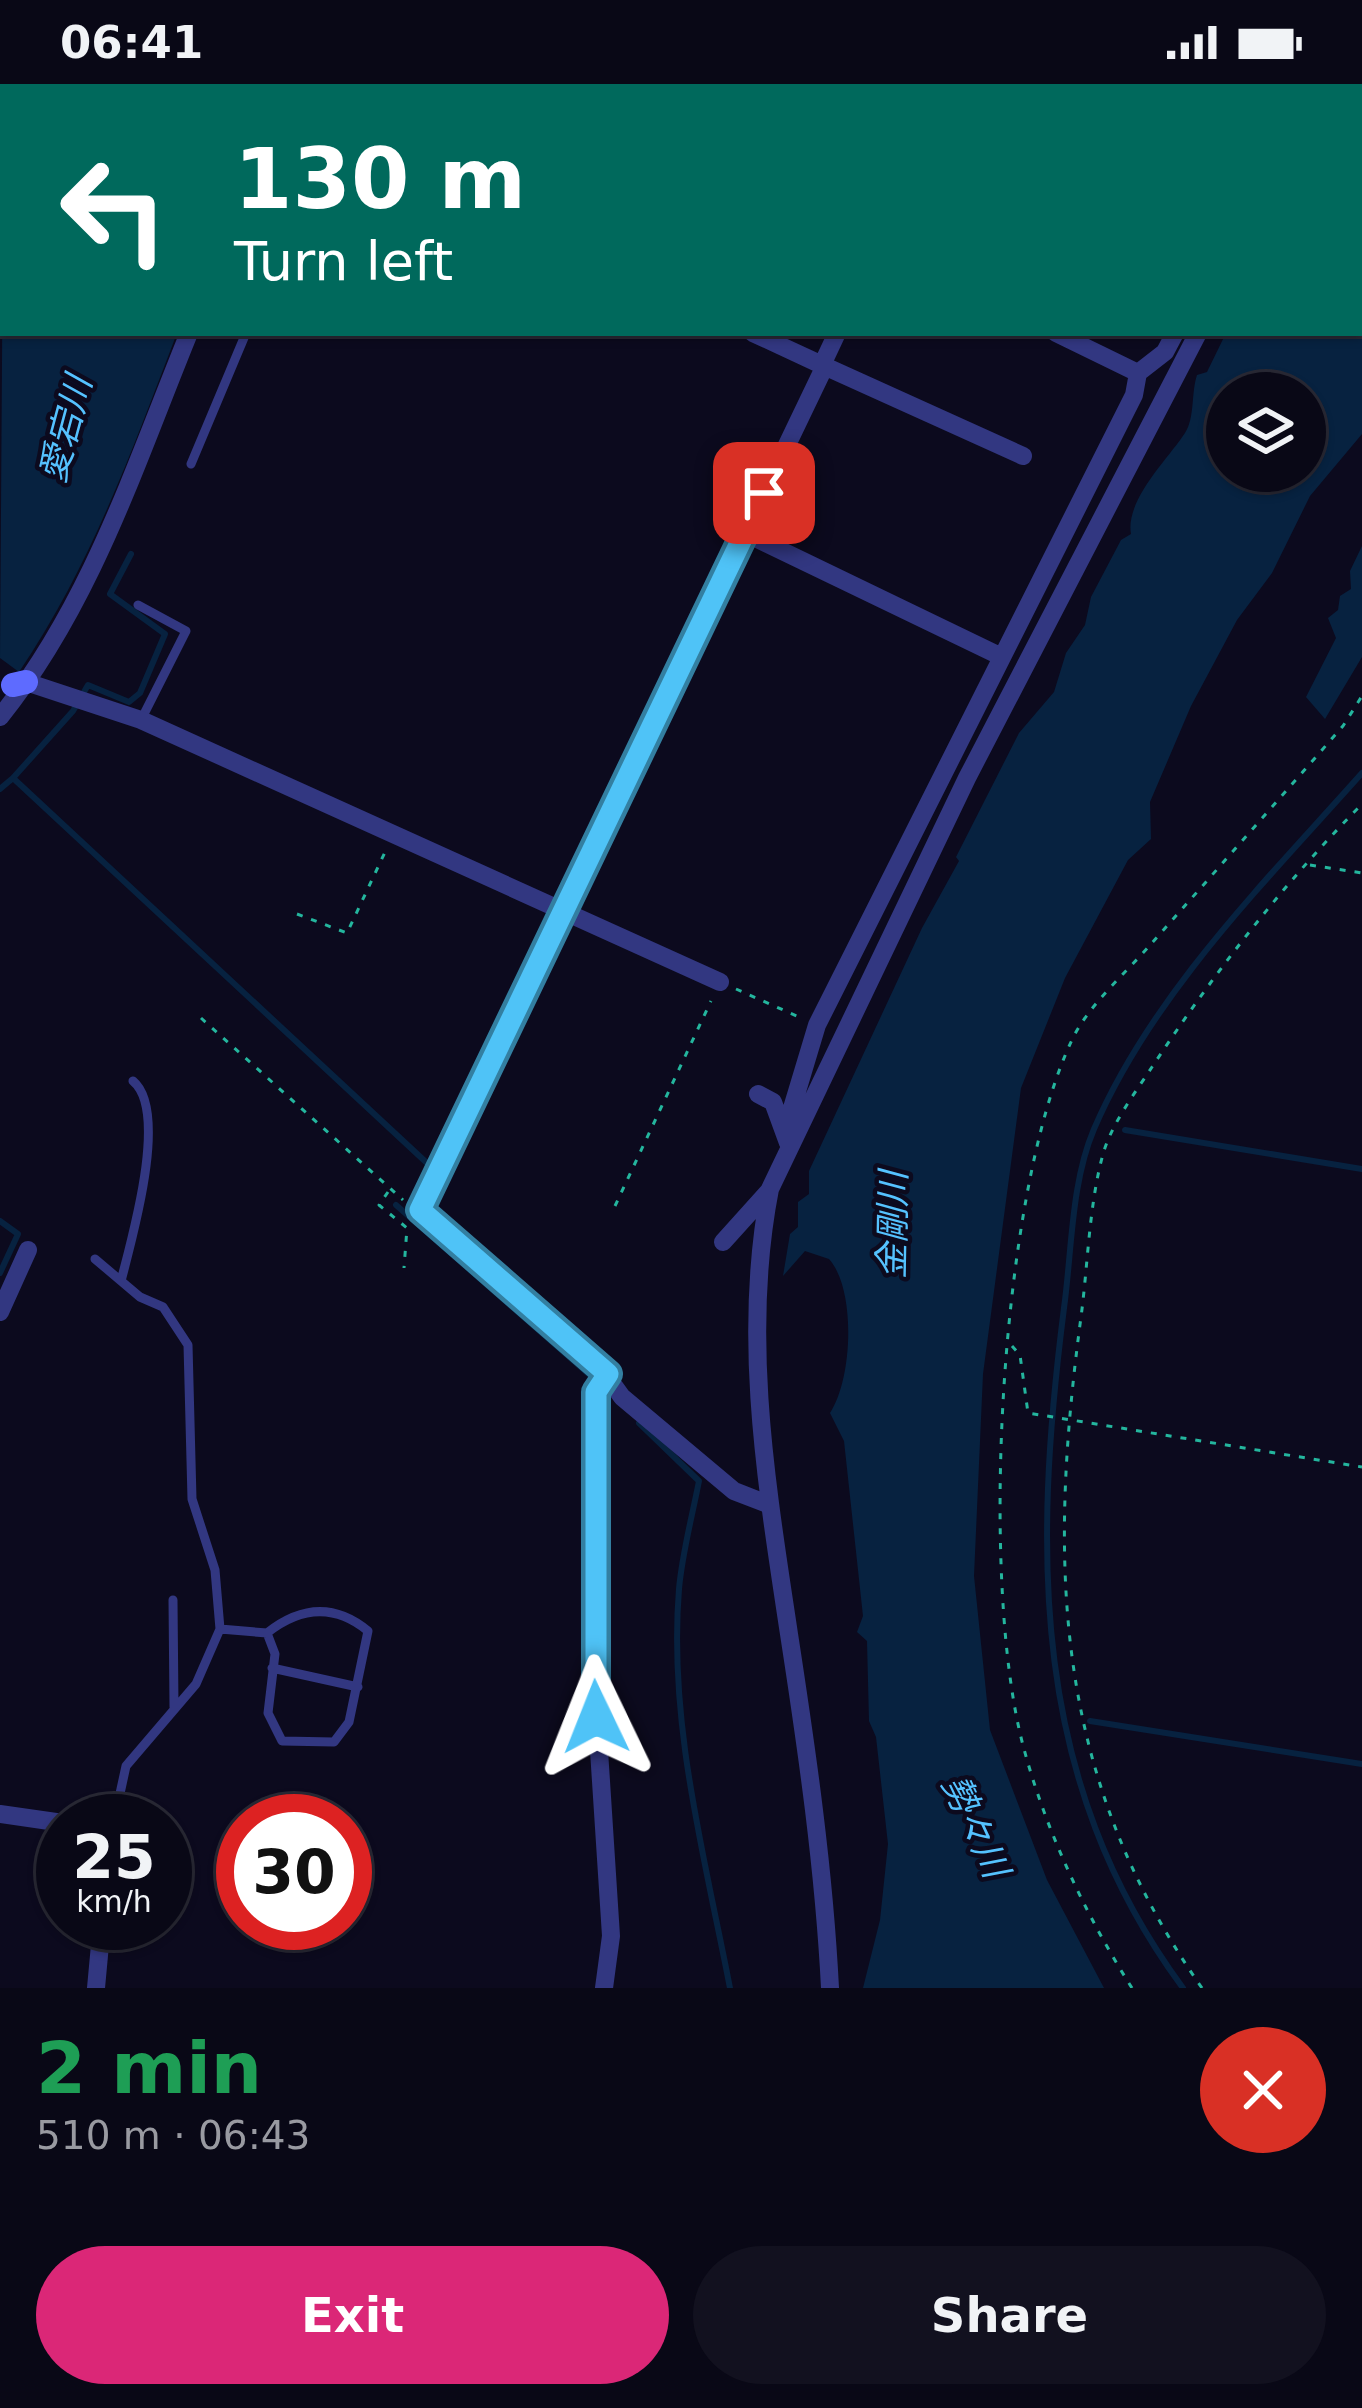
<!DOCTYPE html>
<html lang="en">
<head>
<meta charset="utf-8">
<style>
  :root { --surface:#090816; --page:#12111f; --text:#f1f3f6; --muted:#999aa1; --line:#292935; --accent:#db2777 }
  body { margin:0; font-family:"DejaVu Sans","Noto Sans JP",sans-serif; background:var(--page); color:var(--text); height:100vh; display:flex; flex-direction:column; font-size:45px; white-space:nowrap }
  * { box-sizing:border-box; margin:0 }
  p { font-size:39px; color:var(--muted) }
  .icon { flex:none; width:66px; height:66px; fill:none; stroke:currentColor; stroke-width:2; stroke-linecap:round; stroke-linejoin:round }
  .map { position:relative; height:1904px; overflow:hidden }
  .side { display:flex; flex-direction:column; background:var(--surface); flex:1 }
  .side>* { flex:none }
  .top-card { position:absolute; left:0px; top:0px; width:1362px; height:252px; box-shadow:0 3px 9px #0004,0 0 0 3px var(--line); background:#00695c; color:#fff; overflow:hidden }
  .buttons { position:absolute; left:1206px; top:288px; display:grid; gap:24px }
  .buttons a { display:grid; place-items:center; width:120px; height:120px; border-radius:50%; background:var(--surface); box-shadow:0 3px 9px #0004,0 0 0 3px var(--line); font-size:60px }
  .speed { position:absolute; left:36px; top:1710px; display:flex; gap:24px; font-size:60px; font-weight:700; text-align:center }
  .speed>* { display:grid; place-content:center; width:156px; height:156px; border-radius:50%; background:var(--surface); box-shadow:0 3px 9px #0004,0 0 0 3px var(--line); line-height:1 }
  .speed small { font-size:30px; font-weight:400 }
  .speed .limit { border:18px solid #d22; background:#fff; color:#111 }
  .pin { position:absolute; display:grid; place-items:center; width:102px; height:102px; color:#fff; margin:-51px; border-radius:24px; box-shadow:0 6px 18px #0006 }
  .me { position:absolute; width:132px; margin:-66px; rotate:358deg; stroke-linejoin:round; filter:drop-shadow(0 0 9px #0008) }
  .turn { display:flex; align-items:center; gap:42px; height:252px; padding:0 36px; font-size:54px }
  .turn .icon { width:156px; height:156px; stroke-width:2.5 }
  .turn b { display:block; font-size:84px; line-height:102px }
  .round { display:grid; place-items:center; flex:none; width:126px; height:126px; border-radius:63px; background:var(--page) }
  .overview { display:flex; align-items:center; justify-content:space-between; height:204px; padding:0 36px }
  h1 { font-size:72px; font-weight:800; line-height:90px; color:#1e9e55 }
  .action { display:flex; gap:24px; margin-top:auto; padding:24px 36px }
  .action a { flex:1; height:138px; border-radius:72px; background:var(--accent); color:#fff; font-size:48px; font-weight:800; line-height:138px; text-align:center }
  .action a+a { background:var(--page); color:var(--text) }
  .status { display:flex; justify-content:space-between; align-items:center; height:84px; padding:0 60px; background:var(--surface); direction:ltr }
  .status svg { height:33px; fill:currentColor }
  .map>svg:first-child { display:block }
  .water { fill:#072240; fill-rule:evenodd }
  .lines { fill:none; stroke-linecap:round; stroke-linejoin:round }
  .stream { stroke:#072240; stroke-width:6 }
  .path { stroke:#24b69e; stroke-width:3; stroke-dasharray:6 9; stroke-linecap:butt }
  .service { stroke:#323781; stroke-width:9 }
  .minor { stroke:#323781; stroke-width:18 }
  .secondary { stroke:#5e6bff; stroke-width:24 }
  .route-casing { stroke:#337fa1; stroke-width:30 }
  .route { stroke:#4fc3f7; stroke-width:21 }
  .labels { text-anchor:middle; stroke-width:9; stroke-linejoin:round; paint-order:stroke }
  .water-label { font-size:36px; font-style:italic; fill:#55c2ff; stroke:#0c0a1e }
</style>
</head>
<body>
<div class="status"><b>06:41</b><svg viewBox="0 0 49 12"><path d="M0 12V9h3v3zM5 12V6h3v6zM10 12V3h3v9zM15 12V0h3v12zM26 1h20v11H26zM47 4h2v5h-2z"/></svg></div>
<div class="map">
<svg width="1362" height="1904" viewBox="0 0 1362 1904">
  <rect width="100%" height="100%" fill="#0c0a1e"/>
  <path class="water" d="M1333,0H1362V350L1310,412L1272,489L1237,536L1191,622L1150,718L1151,755L1128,776L1065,894L1021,1004L983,1290L974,1492L990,1646L1047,1796L1104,1904H863L880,1836L888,1760L876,1653L869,1637L867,1557L857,1548L863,1532L844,1357L830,1329C853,1294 856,1205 829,1175L805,1167L783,1192L790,1150L798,1143V1118L809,1110V1087L922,844L959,777L956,773L1019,649L1054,608L1066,569L1085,541L1091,513L1121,456L1131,450C1125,416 1168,375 1185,349C1195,334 1191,309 1197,291L1207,288L1226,249H1359V3ZM1227,309H1305V387H1227Z
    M3,130V249H177C132,367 90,483 19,588L0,574Z
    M1362,462V573L1325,635L1306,613L1336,554L1328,534L1338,526L1340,512L1351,505L1350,487Z"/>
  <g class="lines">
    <path class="stream" d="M131,470L110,510L165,550L140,609L129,618L88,601L73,627L13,694L428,1080
      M0,705L13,694
      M1125,1046L1362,1085
      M396,1121L600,1300
      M0,1137L18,1150L0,1189
      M639,1339L699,1397C692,1433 682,1470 679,1505C668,1639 705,1774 730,1904
      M1090,1637L1362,1680
      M1183,1904C1030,1697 1033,1467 1064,1224C1072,1166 1071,1099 1094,1045C1152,910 1266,797 1362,689"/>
    <path class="path" d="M1195,0L1202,3
      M1073,3L1075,0
      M1310,781L1362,789
      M297,830L347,849L386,766
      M736,905L799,933
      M201,934L403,1116
      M388,1108L379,1121L407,1144L404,1184
      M615,1122L711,917
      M1012,1262L1020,1271L1028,1329L1362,1383
      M1132,1904C1086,1832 1046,1747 1024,1665C979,1501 999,1112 1071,958C1087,922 1126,889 1151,860C1215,788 1279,715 1343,642L1362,612
      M1202,1904C1053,1692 1048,1480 1081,1233C1088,1180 1089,1121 1103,1070C1112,1039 1135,1009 1152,983C1214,889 1283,800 1362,720"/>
    <path class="service" d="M712,0L719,3
      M350,3L351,0
      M191,380L246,249
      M138,521L186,547L141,636
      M95,1175L140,1213L163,1223L188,1261L192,1415L215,1486L220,1545L196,1600L126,1682L114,1737
      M121,1197C132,1154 169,1027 133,997
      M173,1516L174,1623
      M220,1545L267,1549C300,1523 334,1519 368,1547L349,1638L334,1658L282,1657L268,1629L275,1570L267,1549
      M272,1584L358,1603"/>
    <path class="minor" d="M916,0L923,3
      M290,3L292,0
      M735,3L738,0
      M1277,3L1278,0
      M1299,3L1300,0
      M1359,203L1362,205
      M753,249L822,281V288L420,1126L596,1277L622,1313L734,1407L770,1421
      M837,249L822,281L1023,372
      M1056,249L1138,289
      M745,449L1002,573
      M26,598L141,636L720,898
      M0,633C91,520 135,381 189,249
      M758,1010L773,1018L788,1059L789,1034L817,941L1134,311L1138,289L1165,268L1175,249
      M723,1158L768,1108
      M0,1228L28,1166
      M0,1730L63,1739
      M96,1904L102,1839
      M604,1904L611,1852L594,1589L596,1308L608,1290
      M830,1904C824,1785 807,1667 789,1550C767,1403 741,1253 770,1105L967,694L1198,249"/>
    <path class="secondary" d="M13,601L26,598"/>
  </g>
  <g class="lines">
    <g class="route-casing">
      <path id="route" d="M596,1633V1308L608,1290L420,1126L764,409"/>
    </g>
    <use href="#route" class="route"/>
  </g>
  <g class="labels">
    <g class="water-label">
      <text transform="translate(65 345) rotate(-75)" y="13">愛宕川</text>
      <text transform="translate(892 1141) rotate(-89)" y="13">金剛川</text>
      <text transform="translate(976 1742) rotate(65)" y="13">勢々川</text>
    </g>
  </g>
</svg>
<div class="buttons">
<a><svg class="icon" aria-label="layers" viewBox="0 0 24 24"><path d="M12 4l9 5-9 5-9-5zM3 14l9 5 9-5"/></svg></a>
</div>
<div class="speed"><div>25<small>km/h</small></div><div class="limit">30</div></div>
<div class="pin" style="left:764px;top:409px;background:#d93025"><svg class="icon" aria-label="arrive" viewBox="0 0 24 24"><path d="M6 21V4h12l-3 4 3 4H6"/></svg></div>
<svg class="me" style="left:596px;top:1633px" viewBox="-20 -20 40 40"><path d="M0-17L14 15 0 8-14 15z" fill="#4fc3f7" stroke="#fff" stroke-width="4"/></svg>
<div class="top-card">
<div class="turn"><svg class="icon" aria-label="left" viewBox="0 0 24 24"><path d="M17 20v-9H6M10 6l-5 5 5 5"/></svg><div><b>130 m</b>Turn left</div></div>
</div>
</div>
<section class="side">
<div class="overview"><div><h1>2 min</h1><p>510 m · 06:43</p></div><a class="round" style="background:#d93025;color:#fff"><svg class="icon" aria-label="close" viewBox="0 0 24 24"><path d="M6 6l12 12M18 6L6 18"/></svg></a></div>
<div class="action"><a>Exit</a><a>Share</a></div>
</section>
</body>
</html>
